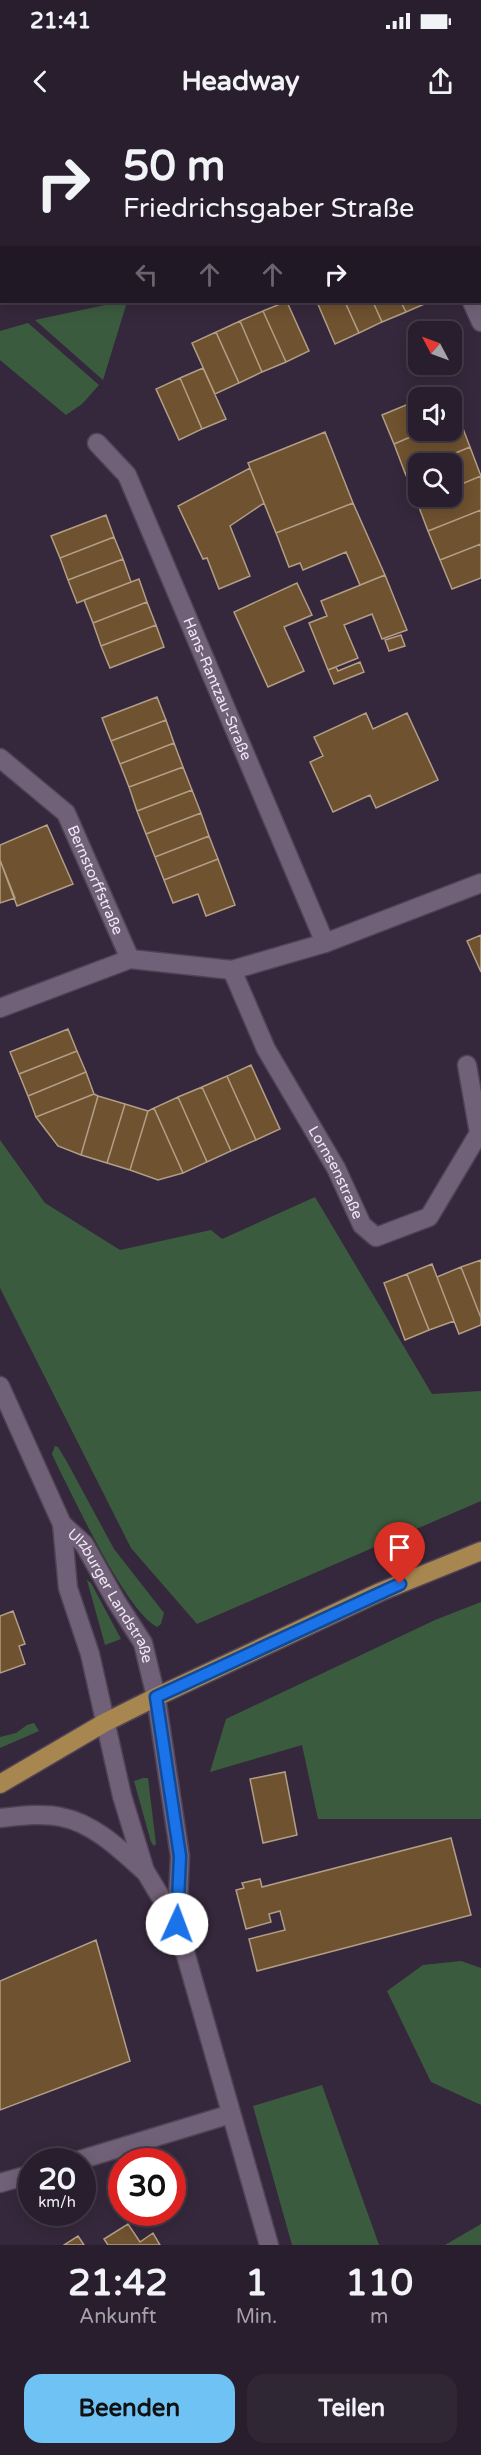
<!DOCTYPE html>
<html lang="de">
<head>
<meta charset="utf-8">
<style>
  :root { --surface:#281e2d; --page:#302735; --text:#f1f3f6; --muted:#a5a2aa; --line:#443c49; --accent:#6fc2f4 }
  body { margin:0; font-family:"Varela Round",sans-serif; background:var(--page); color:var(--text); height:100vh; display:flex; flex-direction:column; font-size:22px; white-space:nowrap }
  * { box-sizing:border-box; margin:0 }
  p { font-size:20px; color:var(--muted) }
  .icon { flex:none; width:33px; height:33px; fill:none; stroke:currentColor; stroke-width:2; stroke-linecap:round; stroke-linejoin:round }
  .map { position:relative; height:2125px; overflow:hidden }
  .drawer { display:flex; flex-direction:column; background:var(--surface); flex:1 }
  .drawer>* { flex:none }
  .guide { position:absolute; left:0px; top:0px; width:482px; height:183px; box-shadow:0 3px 15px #0003,0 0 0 2px var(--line); background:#281e2d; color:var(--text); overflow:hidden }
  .needle { width:39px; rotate:311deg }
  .tools { position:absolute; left:408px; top:201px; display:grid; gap:12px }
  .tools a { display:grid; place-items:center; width:54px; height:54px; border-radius:12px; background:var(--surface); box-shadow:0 3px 15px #0003,0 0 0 2px var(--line); font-size:30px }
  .speed { position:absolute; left:18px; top:2028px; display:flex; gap:12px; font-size:30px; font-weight:700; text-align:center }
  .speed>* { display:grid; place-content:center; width:78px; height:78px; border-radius:50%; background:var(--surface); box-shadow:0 3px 15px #0003,0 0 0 2px var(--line); line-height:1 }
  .speed small { font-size:15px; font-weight:400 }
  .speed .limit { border:9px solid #d22; background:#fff; color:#111 }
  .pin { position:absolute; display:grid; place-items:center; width:51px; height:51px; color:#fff; margin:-62px -26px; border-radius:50% 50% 50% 0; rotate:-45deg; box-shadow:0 0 6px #0007 }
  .pin .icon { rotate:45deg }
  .me { position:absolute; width:66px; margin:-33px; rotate:2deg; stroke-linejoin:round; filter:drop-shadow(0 0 4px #0008) }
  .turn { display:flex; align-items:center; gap:21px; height:126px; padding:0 24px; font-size:27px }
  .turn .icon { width:78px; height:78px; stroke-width:2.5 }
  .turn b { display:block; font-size:42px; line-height:51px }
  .lanes { display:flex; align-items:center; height:57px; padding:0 24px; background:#0003; justify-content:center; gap:30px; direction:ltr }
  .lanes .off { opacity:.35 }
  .eta { display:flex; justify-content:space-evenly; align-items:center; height:102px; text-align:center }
  .eta b { font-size:36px; font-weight:800; line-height:42px }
  .button { display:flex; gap:12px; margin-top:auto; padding:12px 24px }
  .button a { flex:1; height:69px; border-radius:18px; background:var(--accent); color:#111; font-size:24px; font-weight:800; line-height:69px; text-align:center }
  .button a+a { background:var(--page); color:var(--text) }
  .status { display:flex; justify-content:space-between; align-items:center; height:42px; padding:0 30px; background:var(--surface); direction:ltr }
  .status svg { height:16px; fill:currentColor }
  header { display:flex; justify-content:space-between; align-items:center; height:78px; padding:0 24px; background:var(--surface); font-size:27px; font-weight:800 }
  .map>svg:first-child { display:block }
  .green { fill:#3b5b3e }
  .building { fill:#6f522f; stroke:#b29e86; stroke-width:1.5 }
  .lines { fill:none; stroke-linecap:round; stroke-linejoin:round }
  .lane-casing { stroke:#504355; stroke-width:16 }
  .street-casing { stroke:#504355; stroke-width:21 }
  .primary-casing { stroke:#504355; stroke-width:21 }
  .lane { stroke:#716178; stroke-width:14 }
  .street { stroke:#716178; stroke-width:18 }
  .primary { stroke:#a8864f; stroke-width:18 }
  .route-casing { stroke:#114b97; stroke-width:15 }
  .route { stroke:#1a73e8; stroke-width:10 }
  .labels { text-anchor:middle; stroke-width:6; stroke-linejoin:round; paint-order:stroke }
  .street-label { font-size:15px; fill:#f0e6f4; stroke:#36283c }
</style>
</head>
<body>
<div class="status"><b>21:41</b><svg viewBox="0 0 49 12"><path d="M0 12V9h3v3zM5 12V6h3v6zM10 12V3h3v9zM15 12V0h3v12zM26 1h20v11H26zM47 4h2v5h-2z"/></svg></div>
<header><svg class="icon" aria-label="back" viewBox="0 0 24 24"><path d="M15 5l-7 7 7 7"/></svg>Headway<svg class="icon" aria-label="share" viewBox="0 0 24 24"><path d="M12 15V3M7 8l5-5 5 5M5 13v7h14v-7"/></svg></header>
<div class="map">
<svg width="481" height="2125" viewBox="0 0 481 2125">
  <rect width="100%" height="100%" fill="#36283c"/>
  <path class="green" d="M119,182H127L103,260L35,200Z
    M28,203L99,265L82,284L66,295L0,240V211Z
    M0,1020L45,1083L120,1130L211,1110L222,1119L315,1077L432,1274L481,1271V1381L197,1504L131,1428L0,1168Z
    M55,1326L58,1327L67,1342L114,1429L164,1493L161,1504L157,1507C126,1491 76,1382 58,1347L52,1334Z
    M87,1460L91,1463L121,1519L105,1525Z
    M481,1482V1699H318L302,1625L210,1652L226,1599L435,1500Z
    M34,1603L39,1611L0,1628V1617L16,1613L27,1605Z
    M143,1658H148L156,1724L154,1726L151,1722L134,1661Z
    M461,1841L481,1848V1985L431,1962L387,1871L423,1845Z
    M322,1965L379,2125H292L253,1986Z
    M481,2104V2125H445Z"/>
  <path class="building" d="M285,182H287L309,231L286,242L263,191Z
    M317,182H345L359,213L335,224Z
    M345,182H373L382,202L359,213Z
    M373,182H401L406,192L382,202Z
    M401,182H429L406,192Z
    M263,191L286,242L262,252L240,201Z
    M240,201L262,252L239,263L216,212Z
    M216,212L239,263L215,274L192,223Z
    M203,248L226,299L202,309L180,258Z
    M180,258L202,309L179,320L156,269Z
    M447,269L450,278H425Z
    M418,280V310H427L394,324L382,295Z
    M459,298L470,327L429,344H418V348L405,353L394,324L427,310H452V301Z
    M325,312L353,383L276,413L248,343Z
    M470,327L481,356L452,368V344H429Z
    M250,348L264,383L230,406L250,456L219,469L207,438L203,439L178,386Z
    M418,348V376H431L417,382L405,353Z
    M481,356V390L428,411L417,382L431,376H452V368Z
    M353,383L385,455L360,465L346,432L303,450L300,443L289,447L276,413Z
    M481,390V424L440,440L428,411Z
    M106,395L114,417L60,438L51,416Z
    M114,417L123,439L68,460L60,438Z
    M481,424V458L452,469L440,440Z
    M123,439L131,462L77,483L68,460Z
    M385,455L407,510L382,519L372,494L344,505L358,538L328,550L309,503L327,496L321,481Z
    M139,459L147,482L93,503L84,480Z
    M297,463L312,495L284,507L304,551L268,567L234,492Z
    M147,482L156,505L101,526L93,503Z
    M156,505L164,527L110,548L101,526Z
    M401,515L405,526L389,531L385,520Z
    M360,542L364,552L334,564L328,550L336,547L338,551Z
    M157,577L166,600L111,621L102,598Z
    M366,593L373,609L407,593L438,660L376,688L370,675L333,692L310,642L323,636L314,617Z
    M166,600L174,623L120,644L111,621Z
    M174,623L183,647L129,667L120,644Z
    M183,647L192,670L137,691L129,667Z
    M192,670L201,693L146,714L137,691Z
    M201,693L209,716L155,737L146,714Z
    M47,705L73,764L17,786L0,740V725Z
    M209,716L218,739L164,760L155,737Z
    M218,739L235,785L206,796L198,774L173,783L164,760Z
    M0,740L15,778L0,783Z
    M481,815V852L467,821Z
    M68,909L77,931L19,954L10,932Z
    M77,931L86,952L28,976L19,954Z
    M251,945L280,1009L256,1020L227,956Z
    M86,952L94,974L36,997L28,976Z
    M227,956L256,1020L231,1031L202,967Z
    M202,967L231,1031L207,1042L178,977Z
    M94,974L98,976L81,1035L58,1026L36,997Z
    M98,976L125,984L107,1043L81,1035Z
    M178,977L207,1042L183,1053L154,988Z
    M125,984L148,991L130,1050L107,1043Z
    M154,988L183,1053L158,1060L130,1050L148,991Z
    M481,1140V1198L461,1147Z
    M432,1144L454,1201L429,1210L407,1154Z
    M461,1147L481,1198V1205L459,1214L437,1157Z
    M407,1154L429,1210L405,1220L384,1163Z
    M13,1491L25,1524L19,1526L25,1544L0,1553V1496Z
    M285,1652L297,1715L263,1723L250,1659Z
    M451,1718L471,1795L257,1851L249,1819L285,1810L280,1791L269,1794L271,1802L246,1809L236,1770L244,1768L242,1763L260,1759L262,1767Z
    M96,1820L130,1941L0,1990V1861Z
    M128,2104L140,2122L153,2113L160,2125H108L104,2119Z
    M78,2116L84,2125H64Z"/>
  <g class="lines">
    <g class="lane-casing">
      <path id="lane" d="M444,2L447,0"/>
    </g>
    <g class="street-casing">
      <g id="street">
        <path d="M403,0L404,2"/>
        <path d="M472,182L481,202"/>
        <path id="s1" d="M97,323L127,355L325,823"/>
        <path id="s2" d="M0,638L66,693L130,839"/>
        <path id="s3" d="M232,850L266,929L336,1048L362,1105L376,1117L429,1097L479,1013L467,945"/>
        <path d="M0,888L130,839L232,850L325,823L481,763"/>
        <path d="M0,1266L62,1404L68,1468L90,1534L122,1676L145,1751L177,1804L269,2125"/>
        <path id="s4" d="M62,1404L84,1424L116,1481L143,1523L156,1577L180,1736L177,1804"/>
        <path d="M0,1698C20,1696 42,1693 61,1697C93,1703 120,1729 143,1750"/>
        <path d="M73,2042L231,1994"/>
        <path d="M0,2063L32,2054"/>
      </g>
    </g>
    <g class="primary-casing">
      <path id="primary" d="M0,1664L104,1603L156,1577L380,1472L481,1431"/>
    </g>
    <use href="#lane" class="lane"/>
    <use href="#street" class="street"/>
    <use href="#primary" class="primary"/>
  </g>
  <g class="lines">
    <g class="route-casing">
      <path id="route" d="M177,1804L180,1736L156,1577L400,1464"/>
    </g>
    <use href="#route" class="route"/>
  </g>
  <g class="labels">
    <g class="street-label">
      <text dy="5" stroke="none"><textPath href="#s1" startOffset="276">Hans-Rantzau-Straße</textPath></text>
      <text dy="5" stroke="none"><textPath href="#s2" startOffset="159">Bernstorffstraße</textPath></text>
      <text dy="5" stroke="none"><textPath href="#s3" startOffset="228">Lornsenstraße</textPath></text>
      <text dy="5" stroke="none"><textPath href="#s4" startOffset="88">Ulzburger Landstraße</textPath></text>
    </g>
  </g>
</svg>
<div class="tools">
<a><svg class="needle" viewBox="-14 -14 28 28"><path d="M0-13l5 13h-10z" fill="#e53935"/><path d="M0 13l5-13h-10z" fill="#a5a2aa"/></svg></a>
<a><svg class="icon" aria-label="sound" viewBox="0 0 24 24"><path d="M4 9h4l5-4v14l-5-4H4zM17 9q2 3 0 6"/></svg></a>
<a><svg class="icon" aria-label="search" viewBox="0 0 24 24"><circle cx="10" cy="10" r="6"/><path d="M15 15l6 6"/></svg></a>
</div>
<div class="speed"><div>20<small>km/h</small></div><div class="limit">30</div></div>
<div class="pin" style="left:400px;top:1464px;background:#d93025"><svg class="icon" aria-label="arrive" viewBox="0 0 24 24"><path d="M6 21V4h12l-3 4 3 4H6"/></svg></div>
<svg class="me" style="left:177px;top:1804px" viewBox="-20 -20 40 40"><circle r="19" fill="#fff"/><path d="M0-13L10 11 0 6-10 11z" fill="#1a73e8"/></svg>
<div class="guide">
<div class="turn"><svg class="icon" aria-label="right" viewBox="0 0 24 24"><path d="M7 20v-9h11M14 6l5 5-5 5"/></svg><div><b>50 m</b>Friedrichsgaber Straße</div></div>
<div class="lanes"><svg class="icon off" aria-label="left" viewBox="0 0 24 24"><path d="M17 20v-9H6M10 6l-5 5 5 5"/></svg><svg class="icon off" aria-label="ahead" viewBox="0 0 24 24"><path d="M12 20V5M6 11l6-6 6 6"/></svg><svg class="icon off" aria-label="ahead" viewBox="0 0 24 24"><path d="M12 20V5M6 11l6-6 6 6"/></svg><svg class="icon" aria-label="right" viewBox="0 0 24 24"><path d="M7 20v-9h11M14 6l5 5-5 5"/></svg></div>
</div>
</div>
<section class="drawer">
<div class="eta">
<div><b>21:42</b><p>Ankunft</p></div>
<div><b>1</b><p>Min.</p></div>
<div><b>110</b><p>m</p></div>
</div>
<div class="button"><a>Beenden</a><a>Teilen</a></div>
</section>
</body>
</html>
